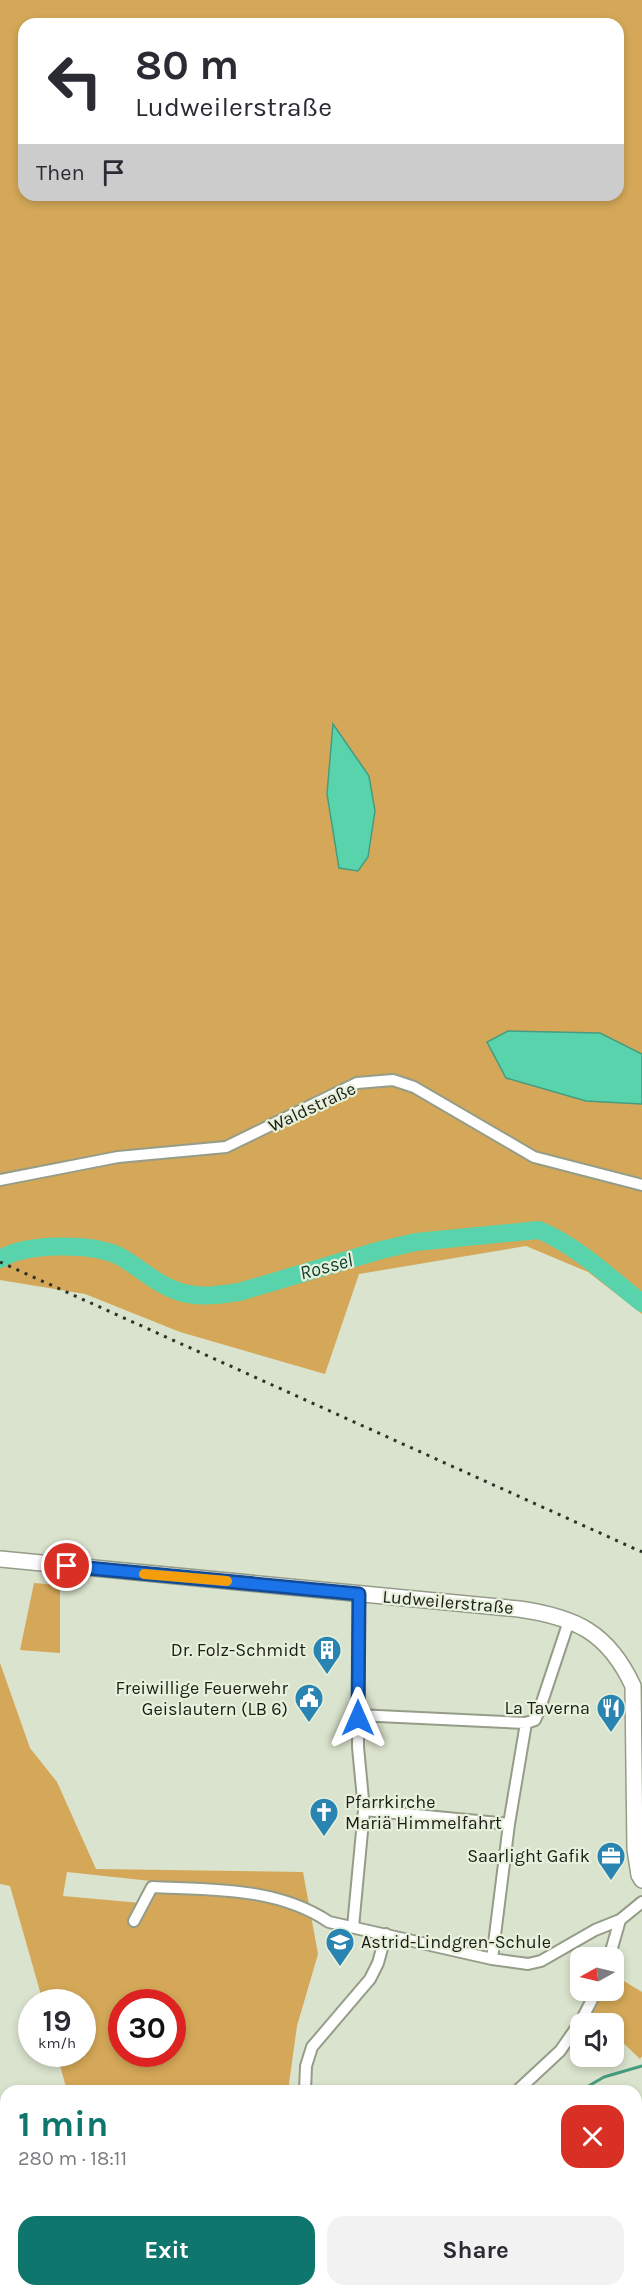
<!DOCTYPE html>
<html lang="en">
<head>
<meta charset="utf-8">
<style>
  :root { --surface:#fff; --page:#f2f2f3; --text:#2b2b33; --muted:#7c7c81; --accent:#0f766e }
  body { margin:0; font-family:Karla,sans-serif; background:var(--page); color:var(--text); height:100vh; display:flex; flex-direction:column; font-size:22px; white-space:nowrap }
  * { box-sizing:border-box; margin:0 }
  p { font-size:20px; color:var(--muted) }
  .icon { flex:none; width:33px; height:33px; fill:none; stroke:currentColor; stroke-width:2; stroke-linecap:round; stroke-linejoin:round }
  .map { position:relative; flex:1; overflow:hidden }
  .details { position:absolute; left:0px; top:2085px; width:642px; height:212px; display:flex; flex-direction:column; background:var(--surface); border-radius:18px 18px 0 0; box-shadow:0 3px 9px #0003 }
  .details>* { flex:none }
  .guide { position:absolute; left:18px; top:18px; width:606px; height:183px; border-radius:18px; box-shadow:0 3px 9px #0003; background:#fff; color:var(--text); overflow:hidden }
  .needle { width:39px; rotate:262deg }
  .tools { position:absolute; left:570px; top:1947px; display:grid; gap:12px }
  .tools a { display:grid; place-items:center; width:54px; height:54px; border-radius:12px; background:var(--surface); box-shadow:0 3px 9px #0003; font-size:30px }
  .speed { position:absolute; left:18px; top:1989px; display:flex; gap:12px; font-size:30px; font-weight:700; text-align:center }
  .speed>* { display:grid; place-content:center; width:78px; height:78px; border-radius:50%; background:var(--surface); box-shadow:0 3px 9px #0003; line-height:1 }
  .speed small { font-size:15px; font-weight:400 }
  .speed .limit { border:9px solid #d22; background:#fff; color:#111 }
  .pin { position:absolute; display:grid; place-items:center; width:51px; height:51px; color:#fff; margin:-26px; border:3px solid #fff; border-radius:50%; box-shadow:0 2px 6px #0007 }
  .me { position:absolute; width:66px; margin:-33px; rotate:0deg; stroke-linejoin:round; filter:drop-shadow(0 0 4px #0008) }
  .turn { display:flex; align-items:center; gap:21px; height:126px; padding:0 18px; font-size:27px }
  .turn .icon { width:78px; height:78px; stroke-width:2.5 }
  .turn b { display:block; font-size:42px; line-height:51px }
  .then { display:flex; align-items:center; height:57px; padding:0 18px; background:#0003; gap:12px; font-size:22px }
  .round { display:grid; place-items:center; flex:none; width:63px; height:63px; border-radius:18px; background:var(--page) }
  .summary { display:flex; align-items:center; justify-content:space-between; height:102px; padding:0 18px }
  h1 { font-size:36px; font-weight:700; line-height:45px; color:var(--accent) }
  .cta { display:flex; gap:12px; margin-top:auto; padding:12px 18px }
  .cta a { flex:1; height:69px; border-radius:18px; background:var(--accent); color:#fff; font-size:24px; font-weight:700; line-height:69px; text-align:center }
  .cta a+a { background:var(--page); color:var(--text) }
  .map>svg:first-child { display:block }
  .green { fill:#d4a858; fill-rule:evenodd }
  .water { fill:#59d3ac; stroke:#469c7f; stroke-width:1.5 }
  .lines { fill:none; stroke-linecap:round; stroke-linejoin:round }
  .stream { stroke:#469c7f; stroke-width:3 }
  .river { stroke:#59d3ac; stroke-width:18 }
  .minor-casing { stroke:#959d89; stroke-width:14 }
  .secondary-casing { stroke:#959d89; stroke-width:18 }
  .minor { stroke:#fff; stroke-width:10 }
  .secondary { stroke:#fff; stroke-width:15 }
  .rail { stroke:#2f3229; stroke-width:3; stroke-dasharray:3 6; stroke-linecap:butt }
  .route-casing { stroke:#114b97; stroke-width:15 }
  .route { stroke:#1a73e8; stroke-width:10 }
  .slow { stroke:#f59e0b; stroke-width:10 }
  .labels { text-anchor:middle; stroke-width:4.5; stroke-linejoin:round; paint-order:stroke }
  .street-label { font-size:18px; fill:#1a1d15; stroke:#e7f0da }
  .poi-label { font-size:18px; fill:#1a1d15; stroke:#e7f0da; text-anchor:end }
  .water-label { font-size:20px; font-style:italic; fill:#083f30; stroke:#e7f0da }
</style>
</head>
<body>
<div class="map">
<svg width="642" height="2296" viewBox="0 0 642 2296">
  <rect width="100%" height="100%" fill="#dae3cd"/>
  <path class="green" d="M0,0H642V1314L588,1272L526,1246L359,1274L325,1374L180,1332L85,1294L0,1280ZM24,24H618V195H24Z
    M34,1583L60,1585V1653L20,1650Z
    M0,1663L30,1748L57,1782L96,1869L303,1872L318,1954L297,2026L288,2091H67L57,2054H82V2002H43L10,1886L0,1884ZM67,1872L151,1881V1882L141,1903L63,1896ZM122,2002H172V2054H122Z
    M614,1975L642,1992V2056L640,2059L614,2034V2024L602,2023L590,2013L603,1991L614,1990Z
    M0,2208L6,2220V2290L43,2291L46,2296L60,2291L63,2296H0Z
    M144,2291L354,2290V2296H144Z"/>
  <path class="water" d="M333,724L369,776L375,811L368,857L358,871L339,868L327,794Z
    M508,1031L600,1033L642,1054V1104L586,1101L506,1078L487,1042Z"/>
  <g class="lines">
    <path class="stream" d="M580,2091L604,2077L642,2066
      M473,2296L475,2290"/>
    <path class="river" d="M0,1259C26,1243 89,1243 117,1255C139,1266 156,1285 180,1292C199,1298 219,1295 239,1292L381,1250L416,1242L539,1230C577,1246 609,1277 642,1303"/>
    <g class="minor-casing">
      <path id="minor" d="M0,1180L118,1157L226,1147L357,1083L393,1080L414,1087L534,1157L642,1185
        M357,1715L526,1723
        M364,1810L509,1824
        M134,1921L152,1887C213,1890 277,1887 329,1922L492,1959L528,1964L541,1961L595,1930L620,1920L642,1902
        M353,1927L364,1810L358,1747L359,1594
        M609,1958L620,1920
        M492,1959L509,1824L526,1723L535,1720L539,1711L569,1621
        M305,2091L306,2066L312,2047L370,1979L378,1963L386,1934
        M517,2091L560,2051L581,2021L597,1990
        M636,2237L642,2227
        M419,2290L420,2296
        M601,2296L604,2290"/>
    </g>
    <g class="secondary-casing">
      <path id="secondary" d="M0,1559L519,1609C575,1617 608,1632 633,1686L635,1849L639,1875L642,1880"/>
    </g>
    <use href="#minor" class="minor"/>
    <use href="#secondary" class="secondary"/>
    <path class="rail" d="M0,1262L642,1552"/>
  </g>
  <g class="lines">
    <g class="route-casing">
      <path id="route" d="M67,1566L359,1594L358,1718"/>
    </g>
    <use href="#route" class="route"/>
    <path class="slow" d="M144,1574L227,1581"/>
  </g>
  <defs>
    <g id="building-pin" transform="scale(1.5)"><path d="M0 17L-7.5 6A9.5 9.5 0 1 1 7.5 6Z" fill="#2a84b2" stroke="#e7f0da"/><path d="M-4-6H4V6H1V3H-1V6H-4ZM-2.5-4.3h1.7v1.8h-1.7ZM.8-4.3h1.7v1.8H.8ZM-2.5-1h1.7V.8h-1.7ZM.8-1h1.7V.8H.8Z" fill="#fff"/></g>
    <g id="civic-pin" transform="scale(1.5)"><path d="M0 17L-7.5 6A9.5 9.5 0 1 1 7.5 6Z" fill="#2a84b2" stroke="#e7f0da"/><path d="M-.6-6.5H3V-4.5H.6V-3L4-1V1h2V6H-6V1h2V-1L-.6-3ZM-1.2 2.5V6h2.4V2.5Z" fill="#fff"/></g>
    <g id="restaurant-pin" transform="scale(1.5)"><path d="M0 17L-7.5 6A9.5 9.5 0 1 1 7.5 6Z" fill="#2a84b2" stroke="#e7f0da"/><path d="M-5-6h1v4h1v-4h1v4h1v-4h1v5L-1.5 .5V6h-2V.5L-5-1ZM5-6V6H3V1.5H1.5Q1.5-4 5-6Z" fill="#fff"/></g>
    <g id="church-pin" transform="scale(1.5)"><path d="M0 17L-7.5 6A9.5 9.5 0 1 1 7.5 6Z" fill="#2a84b2" stroke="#e7f0da"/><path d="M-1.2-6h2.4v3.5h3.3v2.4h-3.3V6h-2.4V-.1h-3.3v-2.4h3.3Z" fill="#fff"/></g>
    <g id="office-pin" transform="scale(1.5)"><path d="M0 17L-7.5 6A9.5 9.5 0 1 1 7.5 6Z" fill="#2a84b2" stroke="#e7f0da"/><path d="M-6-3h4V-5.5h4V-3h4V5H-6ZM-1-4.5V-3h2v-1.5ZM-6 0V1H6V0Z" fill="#fff"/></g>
    <g id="school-pin" transform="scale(1.5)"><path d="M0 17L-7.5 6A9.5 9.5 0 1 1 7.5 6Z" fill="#2a84b2" stroke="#e7f0da"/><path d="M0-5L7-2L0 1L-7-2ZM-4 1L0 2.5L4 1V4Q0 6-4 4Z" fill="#fff"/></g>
  </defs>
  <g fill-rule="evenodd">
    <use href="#building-pin" x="327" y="1650"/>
    <use href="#civic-pin" x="309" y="1698"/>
    <use href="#restaurant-pin" x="611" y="1708"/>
    <use href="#church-pin" x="324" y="1812"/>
    <use href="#office-pin" x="611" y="1856"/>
    <use href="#school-pin" x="340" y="1942"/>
  </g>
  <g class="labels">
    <g class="street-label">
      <text transform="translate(312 1107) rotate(-25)" y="6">Waldstraße</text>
      <text transform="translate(448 1602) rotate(5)" y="6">Ludweilerstraße</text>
    </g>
    <g class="poi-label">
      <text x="306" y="1656">Dr. Folz-Schmidt</text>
      <text x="288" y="1694">Freiwillige Feuerwehr<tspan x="288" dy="21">Geislautern (LB 6)</tspan></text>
      <text x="590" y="1714">La Taverna</text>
      <text x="345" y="1808" text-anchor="start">Pfarrkirche<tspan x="345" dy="21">Mariä Himmelfahrt</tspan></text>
      <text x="590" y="1862">Saarlight Gafik</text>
      <text x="361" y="1948" text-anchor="start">Astrid-Lindgren-Schule</text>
    </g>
    <g class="water-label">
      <text transform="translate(326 1266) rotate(-15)" y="7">Rossel</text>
    </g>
  </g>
</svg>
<div class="tools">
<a><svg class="needle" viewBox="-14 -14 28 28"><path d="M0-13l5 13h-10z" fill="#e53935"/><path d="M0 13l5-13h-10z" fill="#7c7c81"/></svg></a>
<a><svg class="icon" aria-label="sound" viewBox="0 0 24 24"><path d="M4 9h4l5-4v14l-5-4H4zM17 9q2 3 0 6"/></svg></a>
</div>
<div class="speed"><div>19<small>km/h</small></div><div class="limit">30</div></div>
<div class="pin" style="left:67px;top:1566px;background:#d93025"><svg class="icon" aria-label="arrive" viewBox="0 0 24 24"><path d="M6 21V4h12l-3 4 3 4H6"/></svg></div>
<svg class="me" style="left:358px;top:1718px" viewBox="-20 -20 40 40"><path d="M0-17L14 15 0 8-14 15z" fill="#1a73e8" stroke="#fff" stroke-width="4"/></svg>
<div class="guide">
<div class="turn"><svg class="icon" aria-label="left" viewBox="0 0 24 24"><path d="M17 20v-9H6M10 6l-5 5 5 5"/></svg><div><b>80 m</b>Ludweilerstraße</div></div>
<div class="then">Then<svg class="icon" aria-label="arrive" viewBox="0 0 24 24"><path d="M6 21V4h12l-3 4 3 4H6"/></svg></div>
</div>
<section class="details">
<div class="summary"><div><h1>1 min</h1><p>280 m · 18:11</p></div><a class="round" style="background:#d93025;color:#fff"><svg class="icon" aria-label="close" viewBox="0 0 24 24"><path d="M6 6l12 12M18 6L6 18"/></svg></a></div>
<div class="cta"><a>Exit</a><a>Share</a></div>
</section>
</div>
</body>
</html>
